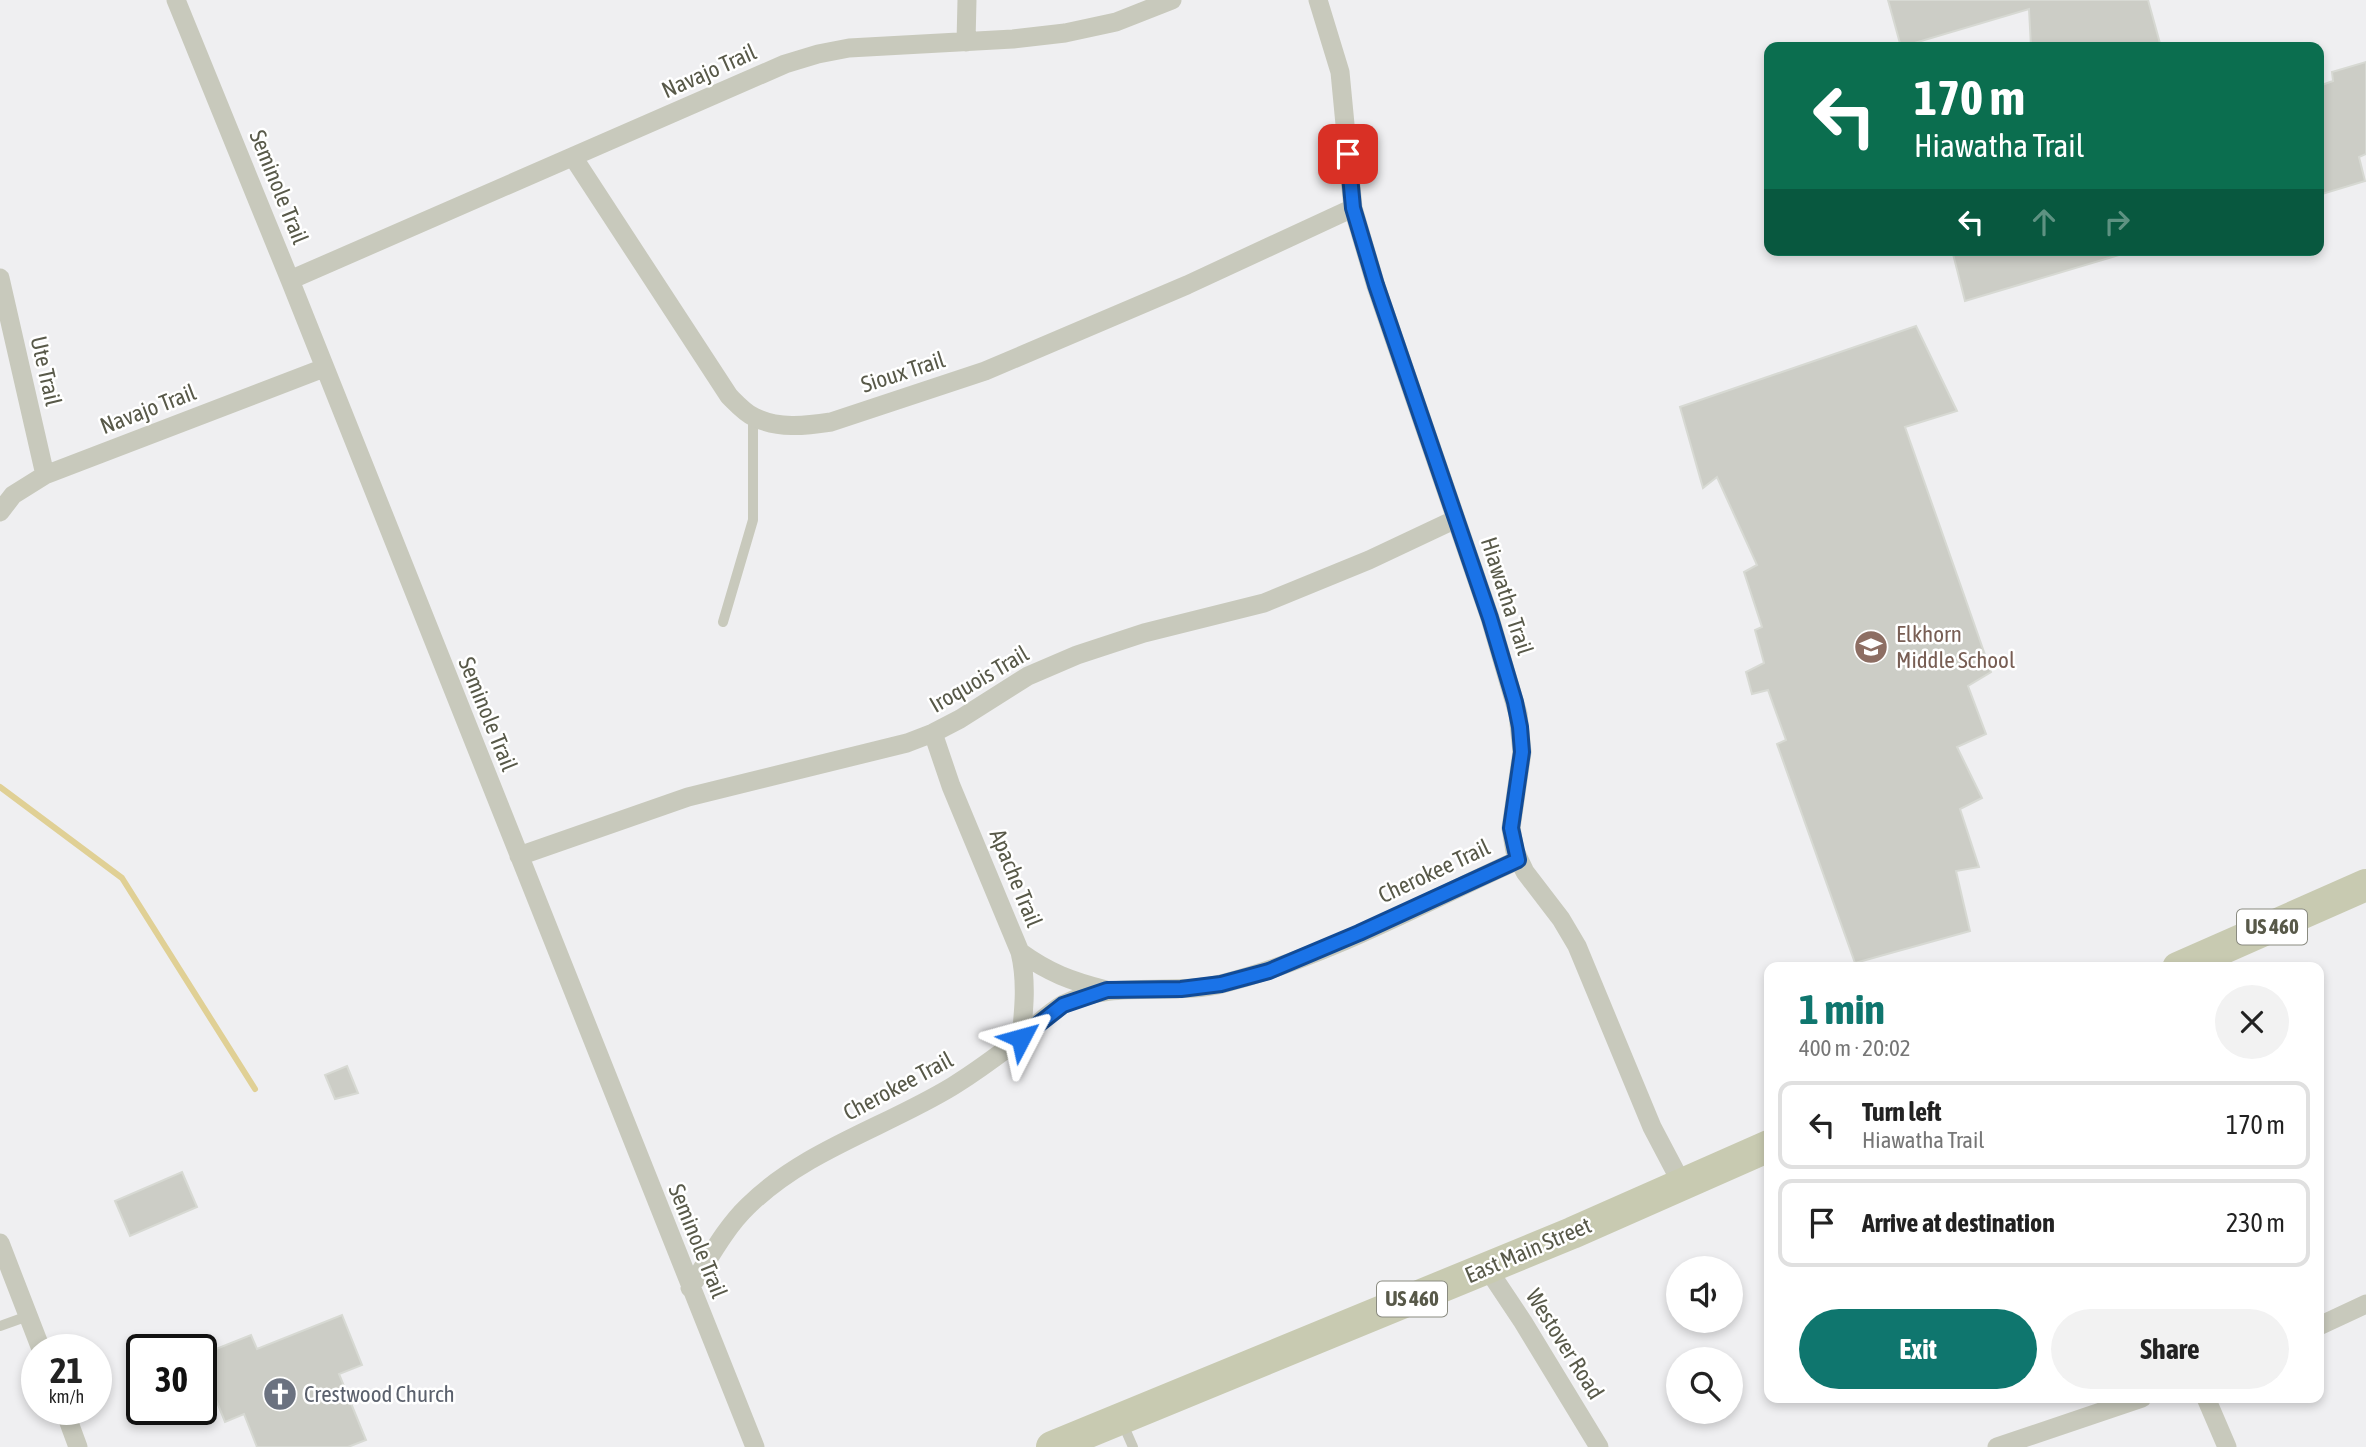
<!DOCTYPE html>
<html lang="en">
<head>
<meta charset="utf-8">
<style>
  :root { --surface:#fff; --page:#f2f2f2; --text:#222; --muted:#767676; --line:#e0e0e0; --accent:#0f766e }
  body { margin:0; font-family:"Asap Condensed",sans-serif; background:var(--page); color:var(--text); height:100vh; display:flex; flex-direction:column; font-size:26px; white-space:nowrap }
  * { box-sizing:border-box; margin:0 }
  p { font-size:23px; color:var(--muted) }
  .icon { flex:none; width:38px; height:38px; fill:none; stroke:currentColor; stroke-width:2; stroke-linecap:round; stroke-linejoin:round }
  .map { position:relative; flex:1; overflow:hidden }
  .drawer { position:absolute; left:1764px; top:962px; width:560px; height:441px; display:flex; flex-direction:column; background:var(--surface); border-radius:14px; box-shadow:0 4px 10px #0003 }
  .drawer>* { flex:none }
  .guide { position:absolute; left:1764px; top:42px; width:560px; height:214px; border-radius:14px; box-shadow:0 4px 10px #0003; background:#0b6e4f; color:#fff; overflow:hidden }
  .tools { position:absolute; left:1666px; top:1256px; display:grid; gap:14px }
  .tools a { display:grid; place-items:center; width:77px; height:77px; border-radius:50%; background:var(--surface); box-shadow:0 4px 10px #0003; font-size:35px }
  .speed { position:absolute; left:21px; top:1334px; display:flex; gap:14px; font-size:35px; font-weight:700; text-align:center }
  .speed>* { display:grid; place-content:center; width:91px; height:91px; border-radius:50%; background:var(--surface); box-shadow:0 4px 10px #0003; line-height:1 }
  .speed small { font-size:18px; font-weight:400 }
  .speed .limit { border:4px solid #111; border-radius:10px; background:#fff; color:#111 }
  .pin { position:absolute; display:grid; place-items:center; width:60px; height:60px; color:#fff; margin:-30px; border-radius:14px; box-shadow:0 4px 10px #0006 }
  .me { position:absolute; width:77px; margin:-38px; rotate:51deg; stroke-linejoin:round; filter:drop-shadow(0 0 5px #0008) }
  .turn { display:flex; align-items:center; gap:24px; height:147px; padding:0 35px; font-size:32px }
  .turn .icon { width:91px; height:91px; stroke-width:2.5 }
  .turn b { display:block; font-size:49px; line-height:60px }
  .lanes { display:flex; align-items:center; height:66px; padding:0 35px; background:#0003; justify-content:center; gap:35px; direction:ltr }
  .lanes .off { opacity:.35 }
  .round { display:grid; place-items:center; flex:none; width:74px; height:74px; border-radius:37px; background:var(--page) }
  .headline { display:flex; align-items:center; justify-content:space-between; height:119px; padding:0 35px }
  h1 { font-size:42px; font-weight:700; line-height:52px; color:var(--accent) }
  .button { display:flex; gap:14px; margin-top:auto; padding:14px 35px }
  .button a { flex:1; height:80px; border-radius:42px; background:var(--accent); color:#fff; font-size:28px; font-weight:700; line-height:80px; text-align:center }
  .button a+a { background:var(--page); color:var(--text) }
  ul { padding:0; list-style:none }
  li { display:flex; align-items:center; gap:21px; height:88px; margin:0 14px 10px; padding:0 21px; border:4px solid var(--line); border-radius:14px }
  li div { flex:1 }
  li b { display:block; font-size:26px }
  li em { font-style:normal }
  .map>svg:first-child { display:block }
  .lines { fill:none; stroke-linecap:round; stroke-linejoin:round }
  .stream { stroke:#e0d095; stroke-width:6 }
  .building { fill:#cccdc6; stroke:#d7d9d3; stroke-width:2 }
  .service { stroke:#c8c9bc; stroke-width:10 }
  .minor { stroke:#c8c9bc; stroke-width:19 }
  .primary { stroke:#c8cab1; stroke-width:32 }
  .route-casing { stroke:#114b97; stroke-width:18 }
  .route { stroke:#1a73e8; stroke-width:12 }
  .labels { text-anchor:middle; stroke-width:5; stroke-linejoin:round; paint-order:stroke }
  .shield { fill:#fff; stroke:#8a8b80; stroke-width:2 }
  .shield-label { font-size:21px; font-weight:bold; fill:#585949 }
  .street-label { font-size:23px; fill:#585949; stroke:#fff }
  .education-label { font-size:23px; fill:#785e54; stroke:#fff; text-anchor:start }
  .worship-label { font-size:23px; fill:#5b616d; stroke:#fff; text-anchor:start }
</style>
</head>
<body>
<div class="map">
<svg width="2366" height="1447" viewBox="0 0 2366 1447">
  <rect width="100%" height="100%" fill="#efeff1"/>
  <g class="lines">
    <path class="stream" d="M0,787L122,878L255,1089"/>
  </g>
  <path class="building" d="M1888,0H2148L2161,47H2031L2029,9L1901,47Z
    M2366,62V154L2359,157L2365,181L2319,195V86L2333,81L2332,72Z
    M1952,250H2119V255L1965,301Z
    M1916,326L1957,411L1905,427L1991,672L1968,686L1986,734L1957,747L1982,798L1960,809L1979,867L1956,871L1970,931L1855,963L1777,744L1786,740L1768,690L1752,694L1746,672L1764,663L1755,630L1762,627L1744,572L1757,565L1717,477L1703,488L1680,407Z
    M347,1066L358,1093L335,1099L325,1075Z
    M182,1172L197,1207L130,1236L115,1201Z
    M342,1315L362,1365L339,1374L366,1440L348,1447H257L244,1414L225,1422L201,1363V1355L251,1335L257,1349Z"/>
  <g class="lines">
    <path class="service" d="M723,622L753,520V417
      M0,1326L28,1316
      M1122,1422L1133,1447"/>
    <path class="minor" d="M176,0L290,280L755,1447
      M1318,0L1340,72L1353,208L1376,286L1490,618L1518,714L1522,752L1511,828L1515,851L1525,872L1561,919L1577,946L1652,1127L1682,1184
      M966,42L967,0
      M573,157L729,396C736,403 745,413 754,417C778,429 805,426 831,422L985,371L1187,285L1353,208
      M0,278L45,475
      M290,280L785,64L818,54L849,48L1013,39L1065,33L1116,22L1172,0
      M0,512L13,495L45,475L324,368
      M933,733L951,786L1020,952C1049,973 1071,981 1106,990
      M519,856L688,797L907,743L933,733L960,719L1028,676L1077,655L1144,633L1264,603L1369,560L1456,519
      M1020,952C1027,981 1024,1009 1021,1038
      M0,1243L41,1349
      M1487,1268L1523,1322L1599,1447
      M690,1288C708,1261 724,1229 748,1206C805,1150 886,1127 953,1086C977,1071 1000,1054 1022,1037C1035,1027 1049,1012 1064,1004C1114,979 1172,997 1225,983C1326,957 1423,903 1518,860
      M2319,1326L2366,1304
      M2206,1398L2227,1447
      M64,1409L78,1447
      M1997,1447L2142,1398"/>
    <path class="primary" d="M2178,968L2366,885
      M1052,1447L1572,1233L1769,1146"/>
  </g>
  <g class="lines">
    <g class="route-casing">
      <path id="route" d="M1021,1038L1063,1005L1107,990L1181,989L1221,984L1269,971L1359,933L1518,860L1511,828L1522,752L1520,727L1515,702L1490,618L1376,285L1353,208L1348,154"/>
    </g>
    <use href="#route" class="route"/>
  </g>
  <defs>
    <g id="school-disc" transform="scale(1.75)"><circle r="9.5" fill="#8d6e63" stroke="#fff"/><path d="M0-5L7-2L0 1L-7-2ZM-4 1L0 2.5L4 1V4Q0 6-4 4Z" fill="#fff"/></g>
    <g id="church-disc" transform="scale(1.75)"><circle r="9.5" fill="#6b7280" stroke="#fff"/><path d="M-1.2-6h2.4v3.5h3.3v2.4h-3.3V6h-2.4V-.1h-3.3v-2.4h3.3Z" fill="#fff"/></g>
  </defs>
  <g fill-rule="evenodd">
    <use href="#school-disc" x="1871" y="647"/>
    <use href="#church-disc" x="280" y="1394"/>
  </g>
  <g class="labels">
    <g class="shield">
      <rect x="2237" y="909.5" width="70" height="35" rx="5"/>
      <rect x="1377" y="1281.5" width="70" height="35" rx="5"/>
    </g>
    <g class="shield-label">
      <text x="2272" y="934">US 460</text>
      <text x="1412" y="1306">US 460</text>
    </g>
    <g class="street-label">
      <text transform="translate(709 71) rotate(-24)" y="8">Navajo Trail</text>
      <text transform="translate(279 187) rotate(68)" y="8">Seminole Trail</text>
      <text transform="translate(46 371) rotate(77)" y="8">Ute Trail</text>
      <text transform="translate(903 372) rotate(-18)" y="8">Sioux Trail</text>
      <text transform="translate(148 409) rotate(-21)" y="8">Navajo Trail</text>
      <text transform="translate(1507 596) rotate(72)" y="8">Hiawatha Trail</text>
      <text transform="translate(979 679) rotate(-30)" y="8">Iroquois Trail</text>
      <text transform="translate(488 714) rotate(68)" y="8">Seminole Trail</text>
      <text transform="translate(1434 871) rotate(-25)" y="8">Cherokee Trail</text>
      <text transform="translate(1016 878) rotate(68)" y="8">Apache Trail</text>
      <text transform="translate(898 1086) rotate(-28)" y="8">Cherokee Trail</text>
      <text transform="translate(698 1241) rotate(68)" y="8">Seminole Trail</text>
      <text transform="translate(1528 1250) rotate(-23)" y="8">East Main Street</text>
      <text transform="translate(1565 1344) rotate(58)" y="8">Westover Road</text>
    </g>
    <g class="education-label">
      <text x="1896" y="642">Elkhorn<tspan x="1896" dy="26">Middle School</tspan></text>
    </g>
    <g class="worship-label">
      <text x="304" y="1402">Crestwood Church</text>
    </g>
  </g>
</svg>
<div class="tools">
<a><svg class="icon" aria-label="sound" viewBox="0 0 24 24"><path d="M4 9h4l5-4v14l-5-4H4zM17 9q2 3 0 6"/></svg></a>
<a><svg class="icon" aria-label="search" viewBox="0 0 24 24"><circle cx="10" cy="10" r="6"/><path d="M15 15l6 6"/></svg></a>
</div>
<div class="speed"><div>21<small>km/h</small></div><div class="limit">30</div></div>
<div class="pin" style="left:1348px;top:154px;background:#d93025"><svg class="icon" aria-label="arrive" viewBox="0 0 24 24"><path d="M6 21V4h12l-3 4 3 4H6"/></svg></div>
<svg class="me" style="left:1021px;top:1038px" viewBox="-20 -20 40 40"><path d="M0-17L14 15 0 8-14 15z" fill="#1a73e8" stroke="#fff" stroke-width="4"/></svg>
<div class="guide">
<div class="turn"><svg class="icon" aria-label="left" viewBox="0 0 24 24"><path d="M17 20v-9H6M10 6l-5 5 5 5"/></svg><div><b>170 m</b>Hiawatha Trail</div></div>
<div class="lanes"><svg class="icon" aria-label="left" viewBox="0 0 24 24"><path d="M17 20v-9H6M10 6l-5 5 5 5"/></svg><svg class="icon off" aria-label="ahead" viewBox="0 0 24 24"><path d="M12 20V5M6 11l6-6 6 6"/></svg><svg class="icon off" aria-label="right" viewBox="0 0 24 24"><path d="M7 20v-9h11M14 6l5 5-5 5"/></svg></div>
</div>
<section class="drawer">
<div class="headline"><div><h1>1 min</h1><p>400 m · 20:02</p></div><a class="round"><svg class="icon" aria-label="close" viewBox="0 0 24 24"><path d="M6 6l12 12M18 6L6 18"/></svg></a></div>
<ul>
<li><svg class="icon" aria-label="left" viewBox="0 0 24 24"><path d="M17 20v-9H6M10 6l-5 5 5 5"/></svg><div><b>Turn left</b><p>Hiawatha Trail</p></div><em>170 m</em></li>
<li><svg class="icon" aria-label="arrive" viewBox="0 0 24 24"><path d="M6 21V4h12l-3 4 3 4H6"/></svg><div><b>Arrive at destination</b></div><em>230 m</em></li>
</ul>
<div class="button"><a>Exit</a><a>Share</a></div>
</section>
</div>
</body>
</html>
